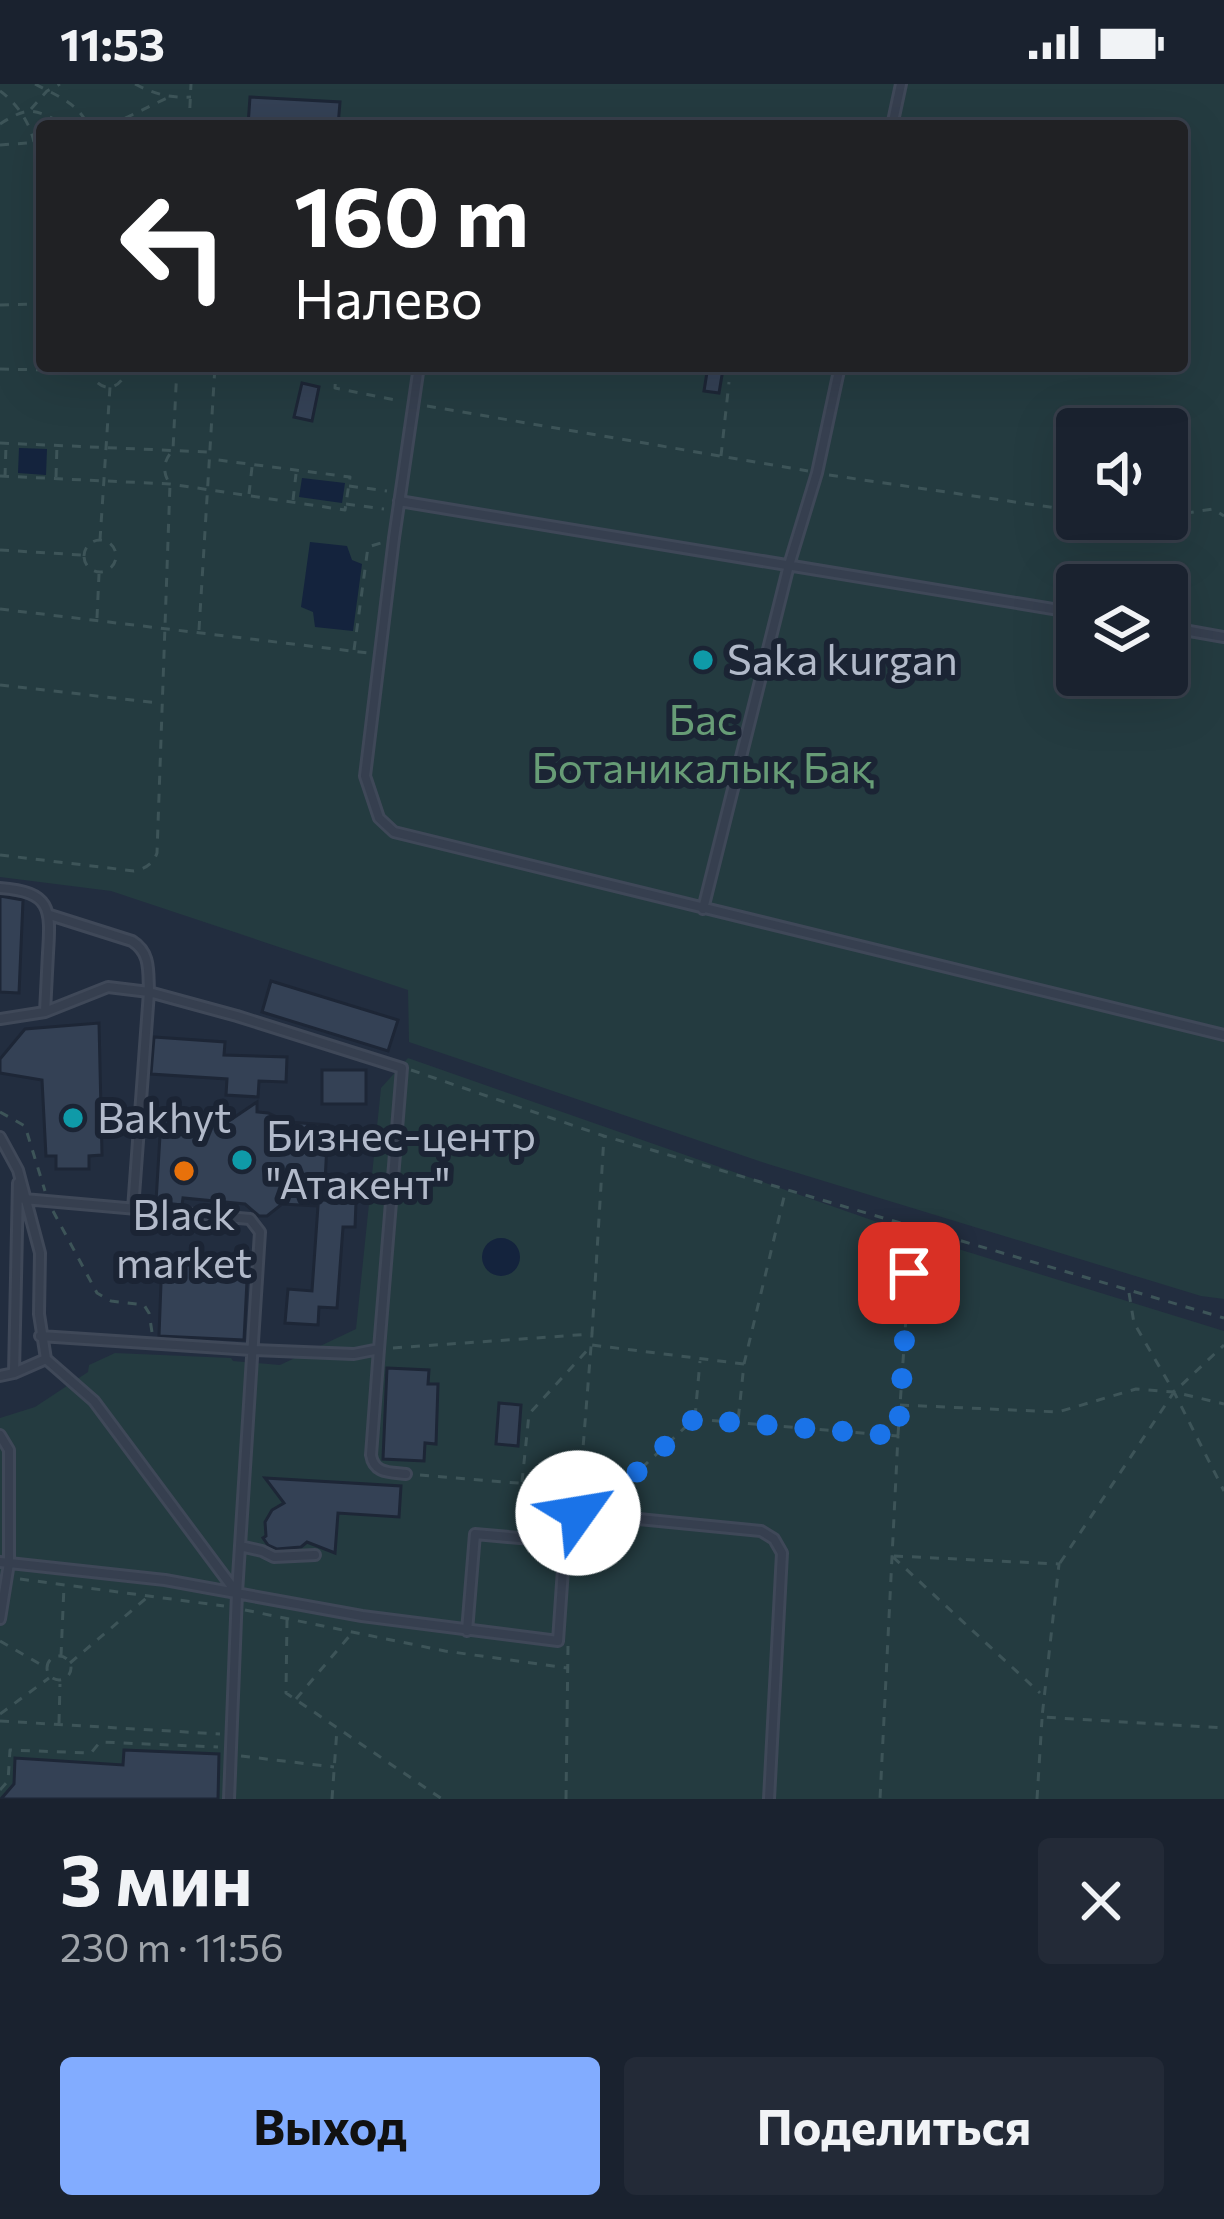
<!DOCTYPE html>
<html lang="ru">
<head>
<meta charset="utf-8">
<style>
  :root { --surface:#1a222f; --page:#232a37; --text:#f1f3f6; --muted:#9fa4aa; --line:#383f4b; --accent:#82acff }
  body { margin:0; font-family:Commissioner,sans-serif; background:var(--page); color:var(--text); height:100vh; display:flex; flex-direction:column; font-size:45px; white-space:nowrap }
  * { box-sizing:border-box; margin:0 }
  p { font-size:39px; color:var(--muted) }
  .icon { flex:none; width:66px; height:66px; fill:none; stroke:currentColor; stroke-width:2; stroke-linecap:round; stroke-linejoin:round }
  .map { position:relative; height:1715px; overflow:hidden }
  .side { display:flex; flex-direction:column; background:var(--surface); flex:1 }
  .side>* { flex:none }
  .banner { position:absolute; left:36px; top:36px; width:1152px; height:252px; border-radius:12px; box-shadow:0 12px 48px #0002,0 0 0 3px var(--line); background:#202124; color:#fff; overflow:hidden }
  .controls { position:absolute; left:1056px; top:324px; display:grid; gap:24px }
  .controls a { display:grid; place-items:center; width:132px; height:132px; border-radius:12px; background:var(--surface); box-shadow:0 12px 48px #0002,0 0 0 3px var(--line); font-size:60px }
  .pin { position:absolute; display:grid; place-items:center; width:102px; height:102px; color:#fff; margin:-51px; border-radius:24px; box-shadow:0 6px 18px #0006 }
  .me { position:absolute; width:132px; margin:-66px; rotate:58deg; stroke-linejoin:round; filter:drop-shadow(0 0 9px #0008) }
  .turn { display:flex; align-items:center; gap:42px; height:252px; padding:0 60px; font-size:54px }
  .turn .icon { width:156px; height:156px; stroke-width:2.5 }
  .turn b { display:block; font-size:84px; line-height:102px }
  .round { display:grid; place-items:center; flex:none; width:126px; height:126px; border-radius:12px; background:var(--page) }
  .head { display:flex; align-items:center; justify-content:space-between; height:204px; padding:0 60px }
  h1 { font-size:72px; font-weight:700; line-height:90px }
  .action { display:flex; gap:24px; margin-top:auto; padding:24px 60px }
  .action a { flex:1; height:138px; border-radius:12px; background:var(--accent); color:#111; font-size:48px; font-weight:700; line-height:138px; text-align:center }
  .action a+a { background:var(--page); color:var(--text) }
  .status { display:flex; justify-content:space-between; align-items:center; height:84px; padding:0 60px; background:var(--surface); direction:ltr }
  .status svg { height:33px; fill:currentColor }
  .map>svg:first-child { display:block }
  .green { fill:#243b40; fill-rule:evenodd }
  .water { fill:#14233d }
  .building { fill:#344155; stroke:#1d2636; stroke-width:3 }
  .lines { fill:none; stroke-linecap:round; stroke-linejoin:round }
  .service-casing { stroke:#3f4858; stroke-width:14 }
  .path { stroke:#3d5458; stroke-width:3; stroke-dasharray:9 9; stroke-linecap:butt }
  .service { stroke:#363f4f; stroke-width:8 }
  .route { stroke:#1a73e8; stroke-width:21; stroke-dasharray:0 37.8 }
  .culture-dot { fill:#0f9aa8; stroke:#1b2434; stroke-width:4.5 }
  .food-dot { fill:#e8710a; stroke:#1b2434; stroke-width:4.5 }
  .labels { text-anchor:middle; stroke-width:12; stroke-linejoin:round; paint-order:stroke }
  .poi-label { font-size:42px; fill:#b2baca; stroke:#1b2434; text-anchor:start }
  .park-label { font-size:42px; fill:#679c76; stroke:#1b2434 }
</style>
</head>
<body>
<div class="status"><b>11:53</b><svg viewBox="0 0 49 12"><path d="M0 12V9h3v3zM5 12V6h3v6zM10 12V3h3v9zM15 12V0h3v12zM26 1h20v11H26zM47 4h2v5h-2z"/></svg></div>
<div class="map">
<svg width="1224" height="1715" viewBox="0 0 1224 1715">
  <rect width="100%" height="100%" fill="#222d3f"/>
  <path class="green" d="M0,0H1224V1215L1201,1212L768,1080L409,958L408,906L111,807L0,793ZM42,42H1182V282H42ZM1077,345H1167V435H1077ZM1077,501H1167V591H1077Z
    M408,974L926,1155L1224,1247V1715H0V1334L35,1323L88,1288L89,1281L115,1269L231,1274L233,1277L280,1281L356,1245L381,1004Z"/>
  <path class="water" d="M19,364L47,365L46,391L18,389Z
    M302,394L345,399L342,419L299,413Z
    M310,458L347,462L352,476L362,480L353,547L315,543L313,528L301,523Z
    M482 1173a19 19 0 1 1 38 0a19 19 0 1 1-38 0Z"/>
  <path class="building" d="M250,13L340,18L338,42H248Z
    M708,282L723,285L719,309L704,307Z
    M302,299L319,303L312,337L294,333Z
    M0,812L23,816L19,909L0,908Z
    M271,897L398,936L388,967L262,928Z
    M99,939L102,1071L89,1072V1085H56V1072H46L42,996L0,989V975L25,945Z
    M154,953L225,958L224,971L287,973L286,998L259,997L258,1013L226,1011L227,995L151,990Z
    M322,986H366V1020H322Z
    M257,1018V1028L268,1029L288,1038L328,1041L324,1116L356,1118L355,1143H343L337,1224L319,1223L318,1241L285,1239L288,1205L312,1207L318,1122L282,1120L267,1132H259L245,1120L183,1114L182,1121L156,1118L161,1035L226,1039Z
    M162,1173L248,1177L244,1256L159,1252Z
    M387,1284L429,1286L428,1300H438L436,1360L425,1359L424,1377L383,1375Z
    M499,1319L521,1321L518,1362L496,1360Z
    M265,1394L401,1402L399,1433L338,1429L335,1469L307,1458L301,1463L277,1465L268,1461L263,1454L266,1452L265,1438L272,1426L284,1419Z
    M124,1666L219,1670L218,1715H1L14,1700L15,1674L123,1681Z"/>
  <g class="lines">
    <g class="service-casing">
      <path id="service" d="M892,42L901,0
        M419,282L394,454L365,692L379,734L394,748L1224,951
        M399,417L1077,529
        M1167,543L1224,553
        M0,804C51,808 51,824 48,869C47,888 46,908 45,928
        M703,825L789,481L817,389L840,282
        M50,831L132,857C151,869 148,887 149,908L133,1125
        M0,935L45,928L108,903L149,908L237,932L402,984L379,1265L354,1270L252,1266L40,1252
        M0,1053L18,1086L40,1169L39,1230L46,1275L94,1317L236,1508
        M24,1115L250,1135L260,1148L237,1509L229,1715
        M379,1265L371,1371C374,1390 390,1388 406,1390
        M14,1289L18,1099
        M0,1292L14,1289L46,1275
        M0,1351L9,1366V1479L0,1535
        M240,1462L262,1467L274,1473L315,1471
        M0,1478L165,1496L362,1532L558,1557L567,1428L761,1447L774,1455L782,1469L769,1715
        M467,1547L475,1450L565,1458"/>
    </g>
    <path class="path" d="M35,0C55,11 79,19 88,42
      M135,0C154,10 169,14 191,13
      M0,7C16,18 30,39 34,58
      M31,25L47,7L60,0
      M0,40C31,20 36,26 67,42
      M109,42L169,13
      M189,42L191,0
      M0,61L42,58
      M0,221L42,220
      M95,282V296C104,307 116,305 123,294V282
      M336,282L335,304L400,317
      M0,285L93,287
      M427,322L808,387
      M0,359L208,368
      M721,372L729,298
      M829,391L1077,427
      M0,392L170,400L345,426L350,393L210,375
      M5,393L6,361
      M56,393L57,361
      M349,402L387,407
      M249,410L252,383
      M293,416L296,390
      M346,420L384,425
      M1167,432L1213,425L1224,432
      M1128,435H1151
      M100,456L110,303
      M84 472a16 16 0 1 1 32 0a16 16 0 1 1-32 0Z
      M0,466L82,471
      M0,525L368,569
      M97,534L99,490
      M199,546L215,282
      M354,566L368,463L381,459
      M0,601L159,619
      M0,771L134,787C145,785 153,780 157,769L170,400C162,388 163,377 173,366L177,282
      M411,986L604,1052L1224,1234
      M0,1028L25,1042L45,1107
      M53,1127L97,1209L111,1217L144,1221L149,1229L152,1248
      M1129,1209L1134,1239L1174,1308L1224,1407
      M393,1264L592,1250L604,1052
      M744,1280L785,1109
      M900,1321L1058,1328L1136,1305L1174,1308L1224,1320
      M695,1333L700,1277
      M898,1351L912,1145
      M420,1391L578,1404
      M522,1398L529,1330L592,1261L744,1280L738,1337
      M579,1415L592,1250
      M602,1421L694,1335L898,1352L880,1715
      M894,1472L1059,1480L1042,1633L1224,1644
      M893,1473L1040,1609
      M1060,1479L1174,1308L1224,1261
      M20,1495L224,1522
      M245,1526L445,1567L567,1584
      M287,1535L286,1609L442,1715
      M0,1557L45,1583
      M47 1584a12 12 0 1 1 24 0a12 12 0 1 1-24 0Z
      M61,1572L64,1502
      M70,1579L150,1511
      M296,1615L352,1549
      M0,1630L49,1594
      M0,1637L220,1650
      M59,1639L60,1600
      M241,1672L334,1683
      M0,1706L8,1697L10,1666L91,1669L100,1658L218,1663
      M332,1715L337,1645
      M566,1715L568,1562
      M1037,1715L1042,1635"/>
    <use href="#service" class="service"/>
  </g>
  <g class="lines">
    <path class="route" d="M578,1429L592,1430L694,1335L898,1352L909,1189"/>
  </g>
  <g class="culture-dot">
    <circle cx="703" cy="576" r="12"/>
    <circle cx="73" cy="1034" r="12"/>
    <circle cx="242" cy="1076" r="12"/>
  </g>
  <circle class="food-dot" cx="184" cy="1087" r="12"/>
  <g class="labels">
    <g class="poi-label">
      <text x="727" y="591">Saka kurgan</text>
      <text x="97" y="1049">Bakhyt</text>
      <text x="266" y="1067">Бизнес-центр<tspan x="266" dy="48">"Атакент"</tspan></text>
      <text x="184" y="1146" text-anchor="middle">Black<tspan x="184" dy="48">market</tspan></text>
    </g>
    <g class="park-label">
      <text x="703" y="651">Бас<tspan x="703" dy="48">Ботаникалық Бақ</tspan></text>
    </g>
  </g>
</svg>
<div class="controls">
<a><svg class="icon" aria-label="sound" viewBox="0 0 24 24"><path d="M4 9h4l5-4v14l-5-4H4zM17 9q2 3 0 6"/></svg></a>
<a><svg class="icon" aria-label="layers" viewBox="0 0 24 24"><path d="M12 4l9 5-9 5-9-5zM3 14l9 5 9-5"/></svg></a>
</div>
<div class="pin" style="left:909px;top:1189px;background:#d93025"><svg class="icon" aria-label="arrive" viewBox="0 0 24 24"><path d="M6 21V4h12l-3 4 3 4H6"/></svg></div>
<svg class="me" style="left:578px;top:1429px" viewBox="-20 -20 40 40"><circle r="19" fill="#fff"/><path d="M0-13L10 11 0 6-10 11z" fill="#1a73e8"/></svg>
<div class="banner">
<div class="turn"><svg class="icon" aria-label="left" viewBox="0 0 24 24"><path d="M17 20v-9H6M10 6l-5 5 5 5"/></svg><div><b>160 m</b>Налево</div></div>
</div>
</div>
<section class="side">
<div class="head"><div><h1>3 мин</h1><p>230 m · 11:56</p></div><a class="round"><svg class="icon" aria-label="close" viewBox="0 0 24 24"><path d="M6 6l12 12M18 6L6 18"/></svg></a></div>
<div class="action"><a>Выход</a><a>Поделиться</a></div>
</section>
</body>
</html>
